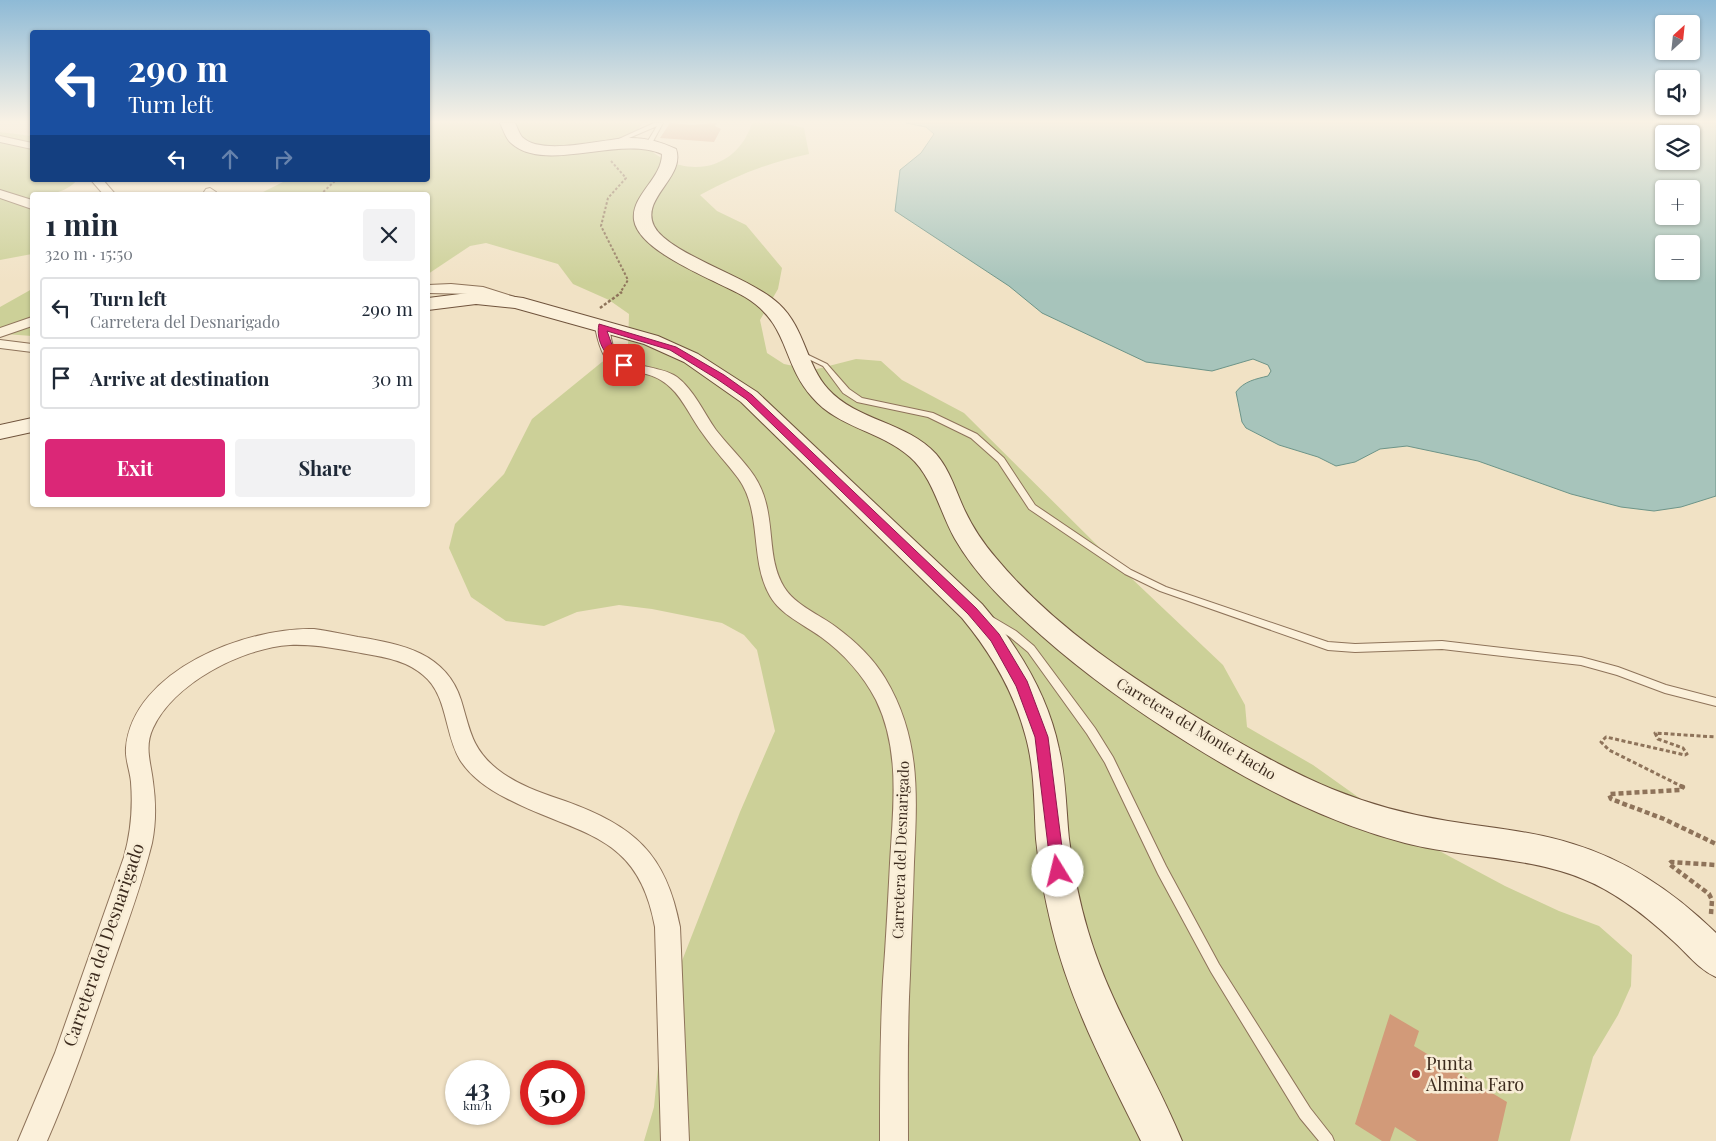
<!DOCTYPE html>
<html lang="en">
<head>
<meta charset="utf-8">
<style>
  :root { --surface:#fff; --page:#f2f2f3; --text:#1f2937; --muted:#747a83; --line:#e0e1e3; --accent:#db2777 }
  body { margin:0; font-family:"Playfair Display",serif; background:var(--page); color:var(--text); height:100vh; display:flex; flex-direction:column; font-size:19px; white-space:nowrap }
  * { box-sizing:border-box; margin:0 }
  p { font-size:16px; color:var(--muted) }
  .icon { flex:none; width:28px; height:28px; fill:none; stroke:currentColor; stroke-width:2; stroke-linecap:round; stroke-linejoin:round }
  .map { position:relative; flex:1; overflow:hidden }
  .side { position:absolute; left:30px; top:192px; width:400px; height:315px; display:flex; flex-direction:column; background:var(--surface); border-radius:5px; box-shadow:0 1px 4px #0004 }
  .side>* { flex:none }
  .hud { position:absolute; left:30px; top:30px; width:400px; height:152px; border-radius:5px; box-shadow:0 1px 4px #0004; background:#1a4fa0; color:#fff; overflow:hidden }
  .needle { width:32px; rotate:27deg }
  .buttons { position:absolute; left:1655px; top:15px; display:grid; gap:10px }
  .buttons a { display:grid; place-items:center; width:45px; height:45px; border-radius:5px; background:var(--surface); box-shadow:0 1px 4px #0004; font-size:25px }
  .speed { position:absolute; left:445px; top:1060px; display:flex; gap:10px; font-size:25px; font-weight:700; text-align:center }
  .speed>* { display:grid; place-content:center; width:65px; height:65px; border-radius:50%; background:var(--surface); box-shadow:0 1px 4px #0004; line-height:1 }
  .speed small { font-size:12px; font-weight:400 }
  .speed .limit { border:8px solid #d22; background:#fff; color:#111 }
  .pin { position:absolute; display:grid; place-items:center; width:42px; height:42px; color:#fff; margin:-21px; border-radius:10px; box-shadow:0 2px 8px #0006 }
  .me { position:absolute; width:55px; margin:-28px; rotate:351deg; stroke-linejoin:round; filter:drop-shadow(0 0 4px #0008) }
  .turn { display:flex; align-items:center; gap:18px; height:105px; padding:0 15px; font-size:22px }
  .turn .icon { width:65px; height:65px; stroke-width:2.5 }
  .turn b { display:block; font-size:35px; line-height:42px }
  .lanes { display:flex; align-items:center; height:48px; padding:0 15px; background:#0003; justify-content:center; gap:25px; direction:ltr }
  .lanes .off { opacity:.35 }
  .round { display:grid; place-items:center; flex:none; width:52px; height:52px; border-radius:5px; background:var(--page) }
  .headline { display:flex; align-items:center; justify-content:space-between; height:85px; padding:0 15px }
  h1 { font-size:30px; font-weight:700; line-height:38px }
  .cta { display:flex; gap:10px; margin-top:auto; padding:10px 15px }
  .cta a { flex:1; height:58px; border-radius:5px; background:var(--accent); color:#fff; font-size:20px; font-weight:700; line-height:58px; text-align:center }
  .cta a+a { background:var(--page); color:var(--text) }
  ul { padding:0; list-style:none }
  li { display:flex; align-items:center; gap:15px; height:62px; margin:0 10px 8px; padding:0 5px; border:2px solid var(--line); border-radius:5px }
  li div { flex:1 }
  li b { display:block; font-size:19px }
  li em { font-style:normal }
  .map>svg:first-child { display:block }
  .green { fill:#ccd098 }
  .water { fill:#a7c4bb; stroke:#6d9488; fill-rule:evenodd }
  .building { fill:#d29a79 }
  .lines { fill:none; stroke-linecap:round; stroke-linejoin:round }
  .service-casing { stroke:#8e735a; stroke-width:2 }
  .minor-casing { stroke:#8e735a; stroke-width:2 }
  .secondary-casing { stroke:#70543d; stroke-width:2 }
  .path-far3 { stroke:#8e735a; stroke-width:2; stroke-dasharray:2.5 2; stroke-linecap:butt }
  .path-far2 { stroke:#8e735a; stroke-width:2.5; stroke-dasharray:3 2; stroke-linecap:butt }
  .path-far1 { stroke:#8e735a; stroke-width:3; stroke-dasharray:4 2.5; stroke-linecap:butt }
  .path { stroke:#8e735a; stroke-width:4.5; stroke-dasharray:5 3; stroke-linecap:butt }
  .service { fill:#fbf0da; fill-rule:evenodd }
  .minor { fill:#fbf0da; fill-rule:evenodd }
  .secondary { fill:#fbf0da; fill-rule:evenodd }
  .route { fill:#db2777; stroke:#8e194d }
  .poi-dot { fill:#a1262c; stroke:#f8edd6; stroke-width:2 }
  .labels { text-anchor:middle; stroke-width:5; stroke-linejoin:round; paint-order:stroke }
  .street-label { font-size:15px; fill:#3d2c1f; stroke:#f8edd6 }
  .near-street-label { font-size:18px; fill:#3d2c1f; stroke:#f8edd6 }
  .near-poi-label { font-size:18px; fill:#3d2c1f; stroke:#f8edd6; text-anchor:start }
</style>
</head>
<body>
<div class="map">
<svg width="1716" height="1141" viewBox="0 0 1716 1141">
  <rect width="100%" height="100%" fill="#f1e2c5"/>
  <path class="green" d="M428,123H642L635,136C643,143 652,153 662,158C699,178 739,164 752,123H784L804,128L809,154C770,162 735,176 700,195L717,211L746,225L782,268L778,289L760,320L767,353L784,364L813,370L856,359L881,361L902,380L964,413L1110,558L1223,665L1245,705L1247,727L1313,765L1417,839L1505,886L1559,911L1599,926L1632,955L1631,986L1618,1015L1593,1057L1570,1141H644L654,1107L664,1007L740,812L775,731L757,650L744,635L722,623L652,609L619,605L577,612L544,626L506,621L471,597L449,548L455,524L504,474L532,419L602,362L628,346L629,314L609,300L573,284L558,264L486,243L470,246L428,274V195H257L287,180H428Z
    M0,132L32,136V180H77C66,193 49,195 32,195V254L0,260Z
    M32,289V336L5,334L0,331V307Z"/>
  <path class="water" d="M906,123H1716V496L1681,507L1654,511L1621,507L1571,494L1478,461L1407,446L1380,449L1355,462L1336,466L1318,457L1279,445L1246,428L1242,422L1236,392C1244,381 1256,379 1268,376L1271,371L1268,365L1253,359L1212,371L1146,362L1042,313L1009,286L895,211L900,170L921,153L934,134L926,127ZM1664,134H1691V161H1664ZM1664,189H1691V216H1664ZM1664,244H1691V271H1664Z"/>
  <path class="building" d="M670,123L692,125L717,123L715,126L721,129L714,142L660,138Z
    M1390,1014L1419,1031L1414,1046L1507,1102L1498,1141H1417L1395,1127L1390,1141H1382L1355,1124Z"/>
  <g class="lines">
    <g class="service-casing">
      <path id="service" d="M654,123H663L651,145L646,144L657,126L615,144L610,143Z
        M800,351L827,364L849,389L862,398L933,413L977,434L1004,458L1035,505L1131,570L1166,587L1328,642L1355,644L1442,641L1581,657L1618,667L1666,685L1716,698V706L1665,693L1617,675L1581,665L1442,649L1355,652L1328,650L1160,591L1125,574L1029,509L998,462L971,438L928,417L857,402L843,393L823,366L798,354V352Z
        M989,615L1016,631L1034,646L1095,728L1113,757L1166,866L1219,964L1310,1108L1332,1136L1334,1141H1319L1300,1118L1211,972L1158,874L1105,763L1087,734L1028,652L1010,637L986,622L984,619L986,616Z"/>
    </g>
    <g class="minor-casing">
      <path id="minor" d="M0,136L32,143V149L0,142Z
        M91,180H103L116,195H104Z
        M210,188L216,192L214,195H202L206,189Z
        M0,190L32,200V209L0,198Z
        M451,284L483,287L521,299L523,302L516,306L473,294L428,293V285Z
        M32,317V326L0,337V328Z
        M602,322L609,326C611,335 611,346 616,353C626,368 661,365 677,377C694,390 704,413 716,430C727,444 739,456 750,470C780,508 763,553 784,587C796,606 819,614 836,627C855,641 873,658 885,678C921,738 917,795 914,862C913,899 911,937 910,975C907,1030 908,1086 908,1141H880C880,1088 880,1034 883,981C886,941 888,902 890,863C893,809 901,751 876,700C863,675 843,653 821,637C803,624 781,615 770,596C749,560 763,512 738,478C727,463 714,450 703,434C692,420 684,400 671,388C637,355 607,395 595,326Z
        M0,340L32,344V352L0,348Z
        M314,629C329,631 343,634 358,637C402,644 446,653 461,700C470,729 471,748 497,769C517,785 541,793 565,801C634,826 666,853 680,927L689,1141H661L655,927C638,831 578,836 506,798C488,789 471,777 460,760C444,733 448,695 423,675C406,660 383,657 361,653C337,649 315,644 290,645C242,648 174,683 153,728C144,747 151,763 153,782C156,803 156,823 152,843C142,884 127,924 113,964C92,1024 72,1084 47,1141H18L55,1053L124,857C131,832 133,808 131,782C130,771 125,759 126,748C133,670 247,627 314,629Z"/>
    </g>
    <g class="secondary-casing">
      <path id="secondary" d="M500,123H515C517,127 519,133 522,137C542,157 605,138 631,138C648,138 661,142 676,149C686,177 640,198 654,226C668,254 751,277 779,304C805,328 806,365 828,389C857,421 907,422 936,454C950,470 956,492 965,511C973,528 984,544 996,558C1054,628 1136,681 1213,727C1252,750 1291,772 1332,789C1369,804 1409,815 1448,821C1490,828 1533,831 1573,844C1629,861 1675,893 1716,933V977C1698,969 1687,953 1672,940C1646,916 1616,892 1583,879C1527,856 1463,858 1405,843C1326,822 1257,786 1188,743C1137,711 1087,676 1042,636C1009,607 977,577 955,539C940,513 933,477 910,457C881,431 838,428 812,397C781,362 790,324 745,297C718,281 639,253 634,220C631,195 662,179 662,154C619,135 545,174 511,143C506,139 503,129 500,123Z
        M476,292L523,298L658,336L698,354L757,392L982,604C1017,645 1048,694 1059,749C1066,778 1066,809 1069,839C1073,870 1079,901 1088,931C1110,1006 1153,1070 1182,1141H1141C1107,1072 1070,1003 1052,928C1045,899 1039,869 1036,839C1034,804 1035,768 1025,734C1013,690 991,653 962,618L741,402L684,362L644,344L515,308L476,304L428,310V298Z
        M32,418V432L0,439V425Z"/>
    </g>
    <path class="path-far3" d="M611,161L626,178L608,198L601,226L628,280L620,293
      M320,195L336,180"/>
    <path class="path-far2" d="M600,308L622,292"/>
    <path class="path-far1" d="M1683,787L1609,750L1601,742L1606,737L1685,755L1687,754L1683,748L1658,739L1655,733L1716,737"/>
    <path class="path" d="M1680,786L1683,787L1680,790L1609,794L1611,799L1664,819L1716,844
      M1711,914L1712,900L1709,894L1669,864L1671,862L1716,865"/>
    <use href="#service" class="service"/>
    <use href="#minor" class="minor"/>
    <use href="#secondary" class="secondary"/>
  </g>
  <linearGradient id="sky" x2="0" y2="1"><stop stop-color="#8ebad6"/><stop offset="0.43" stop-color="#f9f2e5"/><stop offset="1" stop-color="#f9f2e5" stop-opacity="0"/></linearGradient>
  <rect width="1716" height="283" fill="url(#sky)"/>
  <path class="route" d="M599,324L676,347L724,375L752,395L976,608L999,634L1027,681L1048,737L1065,871L1063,876L1058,878L1053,876L1051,871L1035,737L1016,686L991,641L968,614L746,399L717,379L670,350L607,331L616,356L629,365L621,367C607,358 595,342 599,324Z"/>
  <circle class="poi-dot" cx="1416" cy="1074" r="5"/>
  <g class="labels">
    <g class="street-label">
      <text transform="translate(1196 729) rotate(31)" y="5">Carretera del Monte Hacho</text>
      <text transform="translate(901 850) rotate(-88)" y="5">Carretera del Desnarigado</text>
    </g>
    <g class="near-street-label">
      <text transform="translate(104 945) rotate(-71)" y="6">Carretera del Desnarigado</text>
    </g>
    <g class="near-poi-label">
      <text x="1426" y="1070">Punta<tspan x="1426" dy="21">Almina Faro</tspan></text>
    </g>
  </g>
</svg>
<div class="buttons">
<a><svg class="needle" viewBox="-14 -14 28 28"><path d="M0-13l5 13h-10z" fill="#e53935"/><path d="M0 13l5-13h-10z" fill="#747a83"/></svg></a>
<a><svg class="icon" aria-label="sound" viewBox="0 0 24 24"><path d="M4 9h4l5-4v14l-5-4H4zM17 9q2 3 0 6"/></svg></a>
<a><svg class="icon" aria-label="layers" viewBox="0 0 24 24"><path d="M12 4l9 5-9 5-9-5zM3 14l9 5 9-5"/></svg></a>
<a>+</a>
<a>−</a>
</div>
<div class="speed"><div>43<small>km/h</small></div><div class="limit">50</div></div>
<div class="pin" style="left:624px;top:365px;background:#d93025"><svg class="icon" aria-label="arrive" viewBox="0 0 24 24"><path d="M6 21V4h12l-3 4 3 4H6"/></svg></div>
<svg class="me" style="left:1058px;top:871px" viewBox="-20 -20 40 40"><circle r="19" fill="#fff"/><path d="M0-13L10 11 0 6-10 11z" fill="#db2777"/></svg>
<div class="hud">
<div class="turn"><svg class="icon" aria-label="left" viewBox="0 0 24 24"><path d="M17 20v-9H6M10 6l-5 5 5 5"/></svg><div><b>290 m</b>Turn left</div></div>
<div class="lanes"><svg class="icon" aria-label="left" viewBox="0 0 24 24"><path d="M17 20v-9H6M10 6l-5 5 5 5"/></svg><svg class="icon off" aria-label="ahead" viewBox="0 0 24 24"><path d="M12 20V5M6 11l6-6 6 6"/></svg><svg class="icon off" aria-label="right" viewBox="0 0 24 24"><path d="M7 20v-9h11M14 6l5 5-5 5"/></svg></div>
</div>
<section class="side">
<div class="headline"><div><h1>1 min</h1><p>320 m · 15:50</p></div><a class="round"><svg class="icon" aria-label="close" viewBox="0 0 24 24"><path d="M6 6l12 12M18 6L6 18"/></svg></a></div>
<ul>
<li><svg class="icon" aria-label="left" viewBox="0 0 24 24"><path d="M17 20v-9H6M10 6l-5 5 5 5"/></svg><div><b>Turn left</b><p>Carretera del Desnarigado</p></div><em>290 m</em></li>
<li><svg class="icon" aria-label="arrive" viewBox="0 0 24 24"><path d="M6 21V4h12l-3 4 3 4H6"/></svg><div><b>Arrive at destination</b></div><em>30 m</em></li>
</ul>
<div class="cta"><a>Exit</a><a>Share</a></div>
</section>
</div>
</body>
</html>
